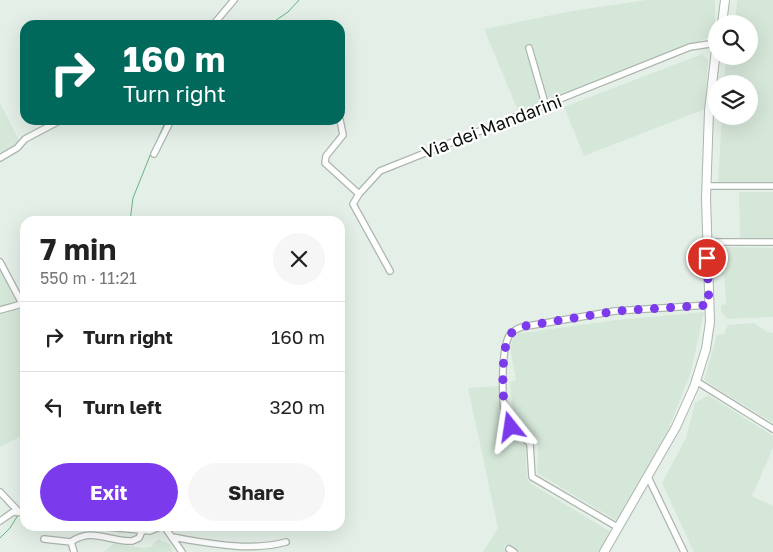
<!DOCTYPE html>
<html lang="en">
<head>
<meta charset="utf-8">
<style>
  :root { --surface:#fff; --page:#f6f6f6; --text:#222; --muted:#767676; --line:#e0e0e0; --accent:#7c3aed }
  body { margin:0; font-family:"Golos Text",sans-serif; background:var(--page); color:var(--text); height:100vh; display:flex; flex-direction:column; font-size:19px; white-space:nowrap }
  * { box-sizing:border-box; margin:0 }
  p { font-size:16px; color:var(--muted) }
  .icon { flex:none; width:28px; height:28px; fill:none; stroke:currentColor; stroke-width:2; stroke-linecap:round; stroke-linejoin:round }
  .map { position:relative; flex:1; overflow:hidden }
  .panel { position:absolute; left:20px; top:216px; width:325px; height:315px; display:flex; flex-direction:column; background:var(--surface); border-radius:15px; box-shadow:0 5px 20px #0002 }
  .panel>* { flex:none }
  .guide { position:absolute; left:20px; top:20px; width:325px; height:105px; border-radius:15px; box-shadow:0 5px 20px #0002; background:#00695c; color:#fff; overflow:hidden }
  .fabs { position:absolute; left:708px; top:15px; display:grid; gap:10px }
  .fabs a { display:grid; place-items:center; width:50px; height:50px; border-radius:50%; background:var(--surface); box-shadow:0 5px 20px #0002; font-size:25px }
  .pin { position:absolute; display:grid; place-items:center; width:42px; height:42px; color:#fff; margin:-21px; border:2px solid #fff; border-radius:50%; box-shadow:0 1px 5px #0007 }
  .me { position:absolute; width:55px; margin:-28px; rotate:345deg; stroke-linejoin:round; filter:drop-shadow(0 0 4px #0008) }
  .turn { display:flex; align-items:center; gap:18px; height:105px; padding:0 20px; font-size:22px }
  .turn .icon { width:65px; height:65px; stroke-width:2.5 }
  .turn b { display:block; font-size:35px; line-height:42px }
  .round { display:grid; place-items:center; flex:none; width:52px; height:52px; border-radius:26px; background:var(--page) }
  .head { display:flex; align-items:center; justify-content:space-between; height:85px; padding:0 20px }
  h1 { font-size:30px; font-weight:700; line-height:38px }
  .button { display:flex; gap:10px; margin-top:auto; padding:10px 20px }
  .button a { flex:1; height:58px; border-radius:30px; background:var(--accent); color:#fff; font-size:20px; font-weight:700; line-height:58px; text-align:center }
  .button a+a { background:var(--page); color:var(--text) }
  ul { padding:0; list-style:none }
  li { display:flex; align-items:center; gap:15px; height:70px; padding:0 20px; border-top:1px solid var(--line) }
  li div { flex:1 }
  li b { display:block; font-size:19px }
  li em { font-style:normal }
  .map>svg:first-child { display:block }
  .built { fill:#d5e7d9 }
  .lines { fill:none; stroke-linecap:round; stroke-linejoin:round }
  .stream { stroke:#63b57e; stroke-width:1 }
  .minor-casing { stroke:#acb6ae; stroke-width:8 }
  .major-casing { stroke:#acb6ae; stroke-width:10 }
  .minor { stroke:#fff; stroke-width:5.5 }
  .major { stroke:#fff; stroke-width:8 }
  .route { stroke:#7c3aed; stroke-width:9; stroke-dasharray:0 16.2 }
  .labels { text-anchor:middle; stroke-width:4.5; stroke-linejoin:round; paint-order:stroke }
  .street-label { font-size:18px; fill:#0b0f0c; stroke:#fff }
</style>
</head>
<body>
<div class="map">
<svg width="773" height="552" viewBox="0 0 773 552">
  <rect width="100%" height="100%" fill="#e4f0e7"/>
  <path class="built" d="M646,0H715V35L519,113L484,29L572,11Z
    M737,0H773V183L718,182L722,116H749V84H724L726,56H749V24H735Z
    M702,54L708,61L705,109L584,156L564,107Z
    M0,103L20,142L0,153Z
    M739,192H773V239H740Z
    M717,247L773,248V317L727,319L721,312V305L726,304L724,275L716,273Z
    M0,268L25,315V434L0,447Z
    M704,312L691,372L669,428L619,522L537,473L538,446L532,433L514,423L510,382L516,380L510,347L515,334L616,320Z
    M754,323L766,331L773,333V423L704,380L717,335L724,334L728,325Z
    M499,386L504,423L525,446L527,478L530,483L616,535L605,552H516L505,545L503,549L508,552H483L498,528L468,388Z
    M708,395L773,436V448L752,496L773,506V552H694L662,483L686,438L695,403Z
    M158,539L170,544L173,552H104L114,543L142,548L151,547Z"/>
  <g class="lines">
    <path class="stream" d="M269,25L288,12L299,0
      M157,141L166,120
      M130,221L133,198L151,153
      M0,538L10,528L18,515"/>
    <g class="minor-casing">
      <path id="minor" d="M213,25L234,0
        M529,48L546,107
        M340,120L343,135L326,156L325,163L359,194
        M154,154L171,120
        M0,158L17,148L25,139L61,120
        M707,186H773
        M707,242H773
        M0,262L25,309
        M390,271L353,204L359,194L380,171L690,47L716,43
        M0,310L22,304
        M696,381L773,429
        M648,477L684,552
        M0,492L18,511
        M0,521L13,512L25,513
        M97,526L150,531L162,526
        M164,526L182,552
        M619,528L532,477L530,444C524,436 511,431 507,422C501,408 501,350 509,336C512,331 516,329 522,327L615,311L709,305
        M172,537C208,543 250,552 286,542
        M44,539L71,542
        M509,549L514,552
        M74,552L71,542C92,527 109,542 132,541L139,538L142,531"/>
    </g>
    <g class="major-casing">
      <path id="major" d="M722,24L725,0
        M604,552L676,427L694,387L706,349L710,322L706,198L709,111L716,50"/>
    </g>
    <use href="#minor" class="minor"/>
    <use href="#major" class="major"/>
  </g>
  <g class="lines">
    <path class="route" d="M511,427C500,415 501,349 509,336C513,330 519,328 525,326L617,311L709,305L707,258"/>
  </g>
  <g class="labels">
    <g class="street-label">
      <text transform="translate(492 127) rotate(-21)" y="6">Via dei Mandarini</text>
    </g>
  </g>
</svg>
<div class="fabs">
<a><svg class="icon" aria-label="search" viewBox="0 0 24 24"><circle cx="10" cy="10" r="6"/><path d="M15 15l6 6"/></svg></a>
<a><svg class="icon" aria-label="layers" viewBox="0 0 24 24"><path d="M12 4l9 5-9 5-9-5zM3 14l9 5 9-5"/></svg></a>
</div>
<div class="pin" style="left:707px;top:258px;background:#d93025"><svg class="icon" aria-label="arrive" viewBox="0 0 24 24"><path d="M6 21V4h12l-3 4 3 4H6"/></svg></div>
<svg class="me" style="left:511px;top:427px" viewBox="-20 -20 40 40"><path d="M0-17L14 15 0 8-14 15z" fill="#7c3aed" stroke="#fff" stroke-width="4"/></svg>
<div class="guide">
<div class="turn"><svg class="icon" aria-label="right" viewBox="0 0 24 24"><path d="M7 20v-9h11M14 6l5 5-5 5"/></svg><div><b>160 m</b>Turn right</div></div>
</div>
<section class="panel">
<div class="head"><div><h1>7 min</h1><p>550 m · 11:21</p></div><a class="round"><svg class="icon" aria-label="close" viewBox="0 0 24 24"><path d="M6 6l12 12M18 6L6 18"/></svg></a></div>
<ul>
<li><svg class="icon" aria-label="right" viewBox="0 0 24 24"><path d="M7 20v-9h11M14 6l5 5-5 5"/></svg><div><b>Turn right</b></div><em>160 m</em></li>
<li><svg class="icon" aria-label="left" viewBox="0 0 24 24"><path d="M17 20v-9H6M10 6l-5 5 5 5"/></svg><div><b>Turn left</b></div><em>320 m</em></li>
</ul>
<div class="button"><a>Exit</a><a>Share</a></div>
</section>
</div>
</body>
</html>
